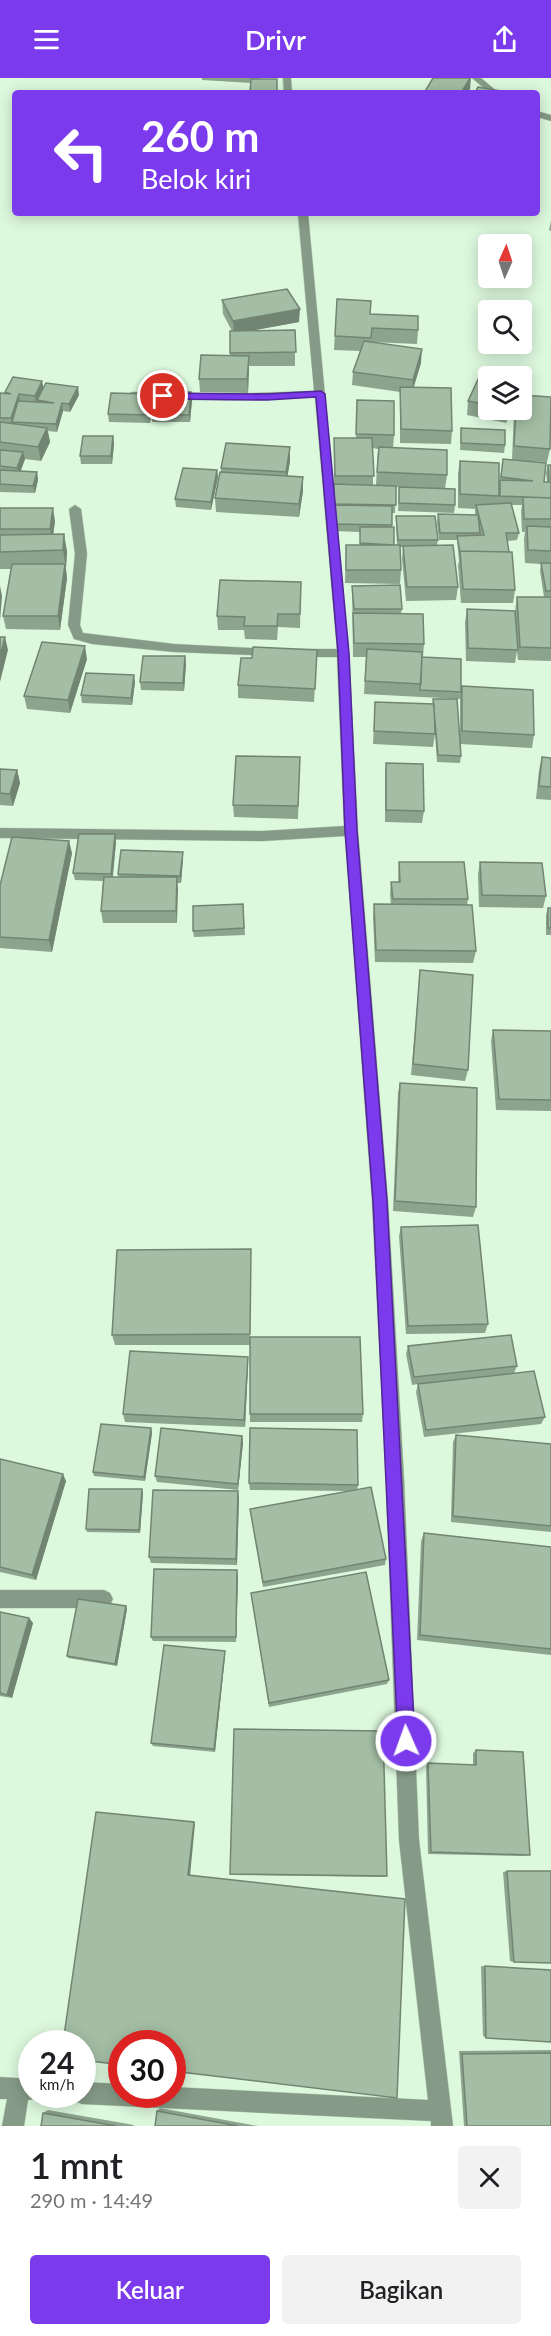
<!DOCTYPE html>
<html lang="id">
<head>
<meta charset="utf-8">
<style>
  :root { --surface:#fff; --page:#f2f2f2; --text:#202124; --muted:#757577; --accent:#7c3aed }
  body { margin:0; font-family:Lato,sans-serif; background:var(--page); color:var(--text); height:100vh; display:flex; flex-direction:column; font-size:22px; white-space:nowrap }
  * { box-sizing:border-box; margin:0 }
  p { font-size:20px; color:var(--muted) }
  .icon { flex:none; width:33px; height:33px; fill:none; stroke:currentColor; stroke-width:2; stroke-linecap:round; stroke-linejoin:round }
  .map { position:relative; height:2048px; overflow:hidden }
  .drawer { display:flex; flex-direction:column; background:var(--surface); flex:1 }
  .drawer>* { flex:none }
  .guide { position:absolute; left:12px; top:12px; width:528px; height:126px; border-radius:6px; box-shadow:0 3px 15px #0003; background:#7c3aed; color:#fff; overflow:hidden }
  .needle { width:39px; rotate:3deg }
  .controls { position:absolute; left:478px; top:156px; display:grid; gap:12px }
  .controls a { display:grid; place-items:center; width:54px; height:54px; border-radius:6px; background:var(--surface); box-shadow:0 3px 15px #0003; font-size:30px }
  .speed { position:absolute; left:18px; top:1952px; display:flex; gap:12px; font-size:30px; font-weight:700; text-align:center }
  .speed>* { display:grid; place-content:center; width:78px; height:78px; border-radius:50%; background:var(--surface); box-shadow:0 3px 15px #0003; line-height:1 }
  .speed small { font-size:15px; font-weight:400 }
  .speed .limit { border:9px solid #d22; background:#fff; color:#111 }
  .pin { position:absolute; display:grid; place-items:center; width:51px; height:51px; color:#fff; margin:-26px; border:3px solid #fff; border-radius:50%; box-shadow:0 2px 6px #0007 }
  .me { position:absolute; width:66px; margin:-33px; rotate:358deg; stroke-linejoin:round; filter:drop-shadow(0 0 4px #0008) }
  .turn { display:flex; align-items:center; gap:21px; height:126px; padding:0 30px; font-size:27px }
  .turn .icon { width:78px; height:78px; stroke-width:2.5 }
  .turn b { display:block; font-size:42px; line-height:51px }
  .round { display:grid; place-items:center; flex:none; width:63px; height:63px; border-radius:6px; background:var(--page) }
  .headline { display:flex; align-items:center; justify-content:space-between; height:102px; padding:0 30px }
  h1 { font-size:36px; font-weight:600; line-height:45px }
  .action { display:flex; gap:12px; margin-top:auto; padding:12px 30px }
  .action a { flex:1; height:69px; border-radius:6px; background:var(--accent); color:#fff; font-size:24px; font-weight:600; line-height:69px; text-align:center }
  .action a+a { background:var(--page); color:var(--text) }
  header { display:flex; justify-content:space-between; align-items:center; height:78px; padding:0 30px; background:var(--accent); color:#fff; font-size:27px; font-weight:600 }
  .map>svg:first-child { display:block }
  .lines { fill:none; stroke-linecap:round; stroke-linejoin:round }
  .minor-casing { stroke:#bcd5bd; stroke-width:1 }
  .minor { fill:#869b87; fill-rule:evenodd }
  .wall { fill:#8ca38d; fill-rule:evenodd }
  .shaded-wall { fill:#728573 }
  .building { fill:#a3bea4; stroke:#728573; stroke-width:1.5 }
  .route { fill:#7c3aed; stroke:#51269a; stroke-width:1.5 }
</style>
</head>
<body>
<header><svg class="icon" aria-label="menu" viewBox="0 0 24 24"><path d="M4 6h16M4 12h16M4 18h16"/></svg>Drivr<svg class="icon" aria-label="share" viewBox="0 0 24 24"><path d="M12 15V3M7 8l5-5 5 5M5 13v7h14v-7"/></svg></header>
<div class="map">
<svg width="551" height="2048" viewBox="0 0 551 2048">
  <rect width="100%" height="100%" fill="#dcf8dd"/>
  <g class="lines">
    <g class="minor-casing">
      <path id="minor" d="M283,0H291L292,15H284Z
        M472,0H481L499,15H490Z
        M537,33L551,37V43L537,39Z
        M298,135H308L349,575L358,753L388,1123L404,1401L419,1762L453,2048H431V2043L82,2026L74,2023L72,2016H82V2004L122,2006V2016H172V2009L428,2022L399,1762L386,1401L372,1123L345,758L263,763L0,760V750L263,753L344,748L337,579H298L292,575L298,571H337L315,319L228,322L132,320L127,317L132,314L228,316L314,313Z
        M75,427L81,431L87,476L80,547L83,555L174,566L271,571L275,572V578L174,574L92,566L74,561L68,547L75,476L69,431Z
        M0,1512H104L110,1515L113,1521L110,1527L104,1530H0Z
        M0,1999L32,2001V2016H41L40,2020L28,2022L24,2048H2L7,2021H0Z"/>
    </g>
    <use href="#minor" class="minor"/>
  </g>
  <path class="wall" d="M202,0H260L250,15L251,5L202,2Z
    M551,143V153L549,152Z
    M337,221L370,236L418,252L417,266L371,264L421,285L413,309L452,353L451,366L400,365V314L352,307L353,294L360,273L334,272Z
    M222,222L299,244L255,252H295V288H249L248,315L200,314L199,301L230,277V253H232L223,236Z
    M489,299V332H511L506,345L467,337L468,323Z
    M43,310L79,317L70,334L63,333L57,354L48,353L50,364L41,383L25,381L20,393L37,394L38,402L35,415L0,414V315H5V314Z
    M191,314L192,322L190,344H152V336Z
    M152,316L150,345L109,344L108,336Z
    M357,322L394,357L393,370L447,397L445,411L455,427L454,435L398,433L399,409H396L395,435H392V449L394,467H397L396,445V438L438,462L437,467L458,509L456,522L406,523L402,481L403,469H400L401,492L400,506L345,505L346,467H360V454L334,453V360H356ZM373,370L378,371L376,407H373Z
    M514,332H522L550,371L547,384L512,382Z
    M461,350L505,367L504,375L460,372Z
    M113,358L114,366L112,386H81L80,378Z
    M503,381L544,404H547L546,395L548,387H551V583L518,582L517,573L515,585L466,583L465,545L467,531L515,533L517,519H544L540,493L541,486L525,485L524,461L525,454H522L521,433L522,427H511L519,455L517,462L507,463L515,512L513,525H461L458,487L459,483L457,462H439L437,444L438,436L475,437V431L458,430V396L460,383L499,407Z
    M290,383L287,398L303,399V413L299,439L216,434L215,420L221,394V390Z
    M217,392L218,399L211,432L176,429L175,421Z
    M0,430L55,443L53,456L67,473L66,490L67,500L60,552L6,551L3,538L11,491H0Z
    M301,504L300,550L278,549L277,562L245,561L244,552H218L217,538Z
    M352,508L402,531L401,535L424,566L423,579L461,614L534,657L532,670L460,666L461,678L460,685L437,684L435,656L433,669L373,666L375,624L433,626V621L460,658V621L364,616L366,579H353Z
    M317,572L314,624L238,620V607L252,580Z
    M185,578L186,586L184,613L141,612L140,604Z
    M87,581L70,635L27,631L24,618Z
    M135,604L132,627L82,625L81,617Z
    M300,679L298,741L234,739L233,727Z
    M542,679L551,680V722L536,721L539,692Z
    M386,685L424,733L422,745L385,744V697Z
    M0,691L17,692L20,705L13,728L0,727Z
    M116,764L113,799H118V796L183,774V781L181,805H177V845H103L101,833L103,803L75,802L73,795Z
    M72,775L52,874L0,870V807Z
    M399,784L468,821L467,827L476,873L473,885L375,884L373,839L374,826L391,827L390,816L391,804H398Z
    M480,784L546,818L543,830L479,829L478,796Z
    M243,826L245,857L194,859L193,853Z
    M548,830H551V857H546V837Z
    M420,892L468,992L465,1003L411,997L419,904Z
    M493,952L551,953V1033L496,1032L491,963Z
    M400,1005L476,1129L473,1139L393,1133L398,1015Z
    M401,1149L488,1246L485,1255L406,1256L399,1158Z
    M251,1183L250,1259L363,1336L362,1344H250V1267H115L112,1257Z
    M408,1268L517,1288L514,1295L545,1339L541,1346L424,1359L416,1314L418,1306L412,1307L406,1276Z
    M248,1287L245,1349L125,1344L123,1336Z
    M151,1350L152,1355L145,1403L94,1398L93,1394Z
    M456,1357L551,1366V1454L451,1444L453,1364Z
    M242,1358L243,1365L238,1412L157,1404L155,1398Z
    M0,1381L66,1403L36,1502L0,1494Z
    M249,1405L358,1407L357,1412L386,1481L385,1487L263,1509L250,1431L349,1413L250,1412Z
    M143,1415L140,1455L87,1454L86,1451Z
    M239,1419L237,1487L151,1485L149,1479Z
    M424,1455L551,1469V1577L417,1562L421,1463Z
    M238,1497L236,1564L153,1563L151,1559Z
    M252,1521L389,1602L387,1606L269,1629Z
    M127,1531L117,1588L68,1580L67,1578Z
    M0,1534L29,1540L33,1545L12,1620L0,1618Z
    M225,1577L215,1674L153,1668L151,1665Z
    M476,1672L530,1777L525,1778L428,1776L426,1688L428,1685L473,1687V1675Z
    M507,1793L514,1884L510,1883L503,1794Z
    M230,1796L387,1798L384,1799L231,1797Z
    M481,1888L551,1892V1964L486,1960L483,1958Z
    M551,1972V2048H464L459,1973Z
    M160,2030L258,2048H155L157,2033Z
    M48,2032L134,2047L133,2048H41L43,2035Z"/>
  <path class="shaded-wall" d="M470,0H471L470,11L468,15H461Z
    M300,231L299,244L234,256L233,243Z
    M422,271L421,285L412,315L413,302Z
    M249,278V291L248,315L247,301Z
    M42,303L44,311L37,322L36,326L35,318Z
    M78,309L79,317L70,334L69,326Z
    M191,314L192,322L190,344L189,337Z
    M19,316L20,324L12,344V348L11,340Z
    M152,316L153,323L150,345L149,337Z
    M62,325L63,333L57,354L56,346Z
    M508,332H511L506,345Z
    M47,350L50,364L41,383L38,369Z
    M113,358L114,366L112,386L111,378Z
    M290,369V383L286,408V394Z
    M23,374L25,381L19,398L17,390Z
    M217,392L218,399L211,432V424Z
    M37,394L38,402L35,415L33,408Z
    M303,399V413L299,439V426Z
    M53,430L55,443L52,465L50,451Z
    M64,456L67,473L66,490L63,472Z
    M65,486L67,500L60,552L58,538Z
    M0,508L2,518L0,543Z
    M5,559L8,572L0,604V579Z
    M85,568L87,581L70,635L68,622Z
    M185,578L186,586L184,613L183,605Z
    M134,597L135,604L132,627L131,620Z
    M17,692L20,705L13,728L10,716Z
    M115,756L116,764L112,803L111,796Z
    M69,763L72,775L52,874L49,862Z
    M183,774V781L181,805L180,798Z
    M177,799L178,811L177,845L176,833Z
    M248,1279V1287L245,1349L244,1342Z
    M151,1350L152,1355L145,1403L144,1399Z
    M242,1358L243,1365L238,1412V1406Z
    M63,1396L66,1403L36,1502L32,1497Z
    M142,1411L143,1415L140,1455L139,1452Z
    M238,1413L239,1419L237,1487L236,1481Z
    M237,1492L238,1497L236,1564V1559Z
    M126,1528L127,1531L117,1588L115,1586Z
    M29,1540L33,1545L12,1620L7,1617Z
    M225,1573V1577L215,1674L214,1671Z
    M194,1744L195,1746L190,1798L188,1797Z"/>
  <path class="building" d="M433,0H470L461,15H424Z
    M251,1H277V15H250Z
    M478,9L506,14V15H475Z
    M287,211L300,231L233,243L222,222Z
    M337,221L371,223L370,236L418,238V252L372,250L371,260L335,258Z
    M295,252L296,274L230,275V253Z
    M364,263L422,271L413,302L353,294Z
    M201,277L249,278L247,301H199Z
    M480,297L489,299V327L468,323Z
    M13,299L42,303L35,318L19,316L11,340H0V315L11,316L5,314Z
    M46,305L78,309L69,326L62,325L56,346L12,344L18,323L54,325L37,322Z
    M400,309L451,310L452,353L401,351Z
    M154,314H191L189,337L152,336Z
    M111,315L152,316L149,337L108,336Z
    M522,317L551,319L550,371L514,368L516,332H522Z
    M357,322L394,323V357L356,356Z
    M0,344L47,350L38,369L0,364Z
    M461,350L505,352V367L461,365Z
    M83,358H113L111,378H80Z
    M334,360H372L374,398H335Z
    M226,365L290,369L286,394L221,390Z
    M379,369L447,372V397L377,394Z
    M0,372L23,374L17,390L0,388Z
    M503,381L546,385L544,404H549L548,387H551V420L500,418V402L533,403L501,399Z
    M460,383L499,385V418L460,416Z
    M183,390L217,392L211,424L175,421Z
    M0,392L37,394L33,408L0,406Z
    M220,394L303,399L299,426L215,420Z
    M334,406L396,408V427L334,426Z
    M399,409L455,411V427L399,425Z
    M523,419L551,420V441H524Z
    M511,425L519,455H506L509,474L460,473V475L457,458L484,457L476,427Z
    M335,427L392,428V447L334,446Z
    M0,430H53L50,451H0Z
    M438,436L478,437L480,455H440Z
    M396,438H435L438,462H398Z
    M527,448L551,449V473L528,472Z
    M360,449H394V467L360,465Z
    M64,456L63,472L0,474V457Z
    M346,467H400L401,492H346Z
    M453,467L458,509H407L403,468Z
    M460,473L512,474L515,512L463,511Z
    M541,485H551V513H546Z
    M12,486H65L58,538H3Z
    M220,502L301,504L300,536H278L277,548H244L245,539L217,538Z
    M400,507L402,531H354L352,508Z
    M517,519H551V570L520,569Z
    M467,531L515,533L518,572L468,570Z
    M353,535L423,536L424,566L354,565Z
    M0,559H5L0,579Z
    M42,564L85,568L68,622L24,618Z
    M253,569L317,572L315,611L238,607L241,580H252Z
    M367,571L422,574L421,606L365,603Z
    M143,578H185L183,605L140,604Z
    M422,579L461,581V614L420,612Z
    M86,595L134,597L131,620L81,617Z
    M462,608L533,612L534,657L462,653Z
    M433,621H457L461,678L438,677Z
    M375,624L434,626L435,656L374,653Z
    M236,678L300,679L298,728L233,727Z
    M542,679L551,680V709L539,708Z
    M386,685L423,686L424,733L386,732Z
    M0,691L17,692L10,716L0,715Z
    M79,756H115L111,796L73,795Z
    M12,759L69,763L49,862L0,859V807Z
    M121,772L183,774L180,798L118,796Z
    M399,784H464L468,821H393L391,804H400Z
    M480,784L542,785L546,818L482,817Z
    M104,799H177L176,833H101Z
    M243,826L244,850L193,853V828Z
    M374,826L472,827L476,873L376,872Z
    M548,830H551V850H548Z
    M420,892L473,897L468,992L413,986Z
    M493,952L551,953V1022L499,1021Z
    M400,1005L477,1010L476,1129L395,1123Z
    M478,1147L488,1246L408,1248L401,1149Z
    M251,1171L250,1256L112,1257L117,1172Z
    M511,1257L517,1288L414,1299L408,1268Z
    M250,1259H360L363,1336H250Z
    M130,1273L248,1279L244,1342L123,1336Z
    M534,1293L545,1339L426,1352L418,1306Z
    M101,1346L151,1350L144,1399L93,1394Z
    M161,1350L242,1358L238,1406L155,1398Z
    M250,1350L357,1352L358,1407L249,1405Z
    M456,1357L551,1366V1448L453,1438Z
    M0,1381L63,1396L32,1497L0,1489Z
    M371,1409L386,1481L263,1504L250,1431Z
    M89,1411H142L139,1452L86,1451Z
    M153,1412L238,1413L236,1481L149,1479Z
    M424,1455L551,1469V1571L420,1557Z
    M154,1491L237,1492L236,1559H151Z
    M366,1494L389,1602L269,1625L251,1515Z
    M78,1521L126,1528L115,1586L67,1578Z
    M0,1534L29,1540L7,1617L0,1615Z
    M164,1567L225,1573L214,1671L151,1665Z
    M234,1651L383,1653L387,1798L230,1796Z
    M476,1672L523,1674L530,1777L431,1774L428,1685L476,1687Z
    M96,1734L194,1744L188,1797L405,1821L397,2020L172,1993V1965H122V1987L82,1982V1965H63Z
    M507,1793H551V1885L514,1884Z
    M485,1888L551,1892V1964L486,1960Z
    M551,1975V2048H467L462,1976Z
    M157,2033L238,2048H155Z
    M43,2035L116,2048H41Z"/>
  <path class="route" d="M321,313L325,316L349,575L357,753L387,1123L415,1663L413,1669L406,1672L400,1669L398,1663L373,1123L345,753L338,575L316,319L267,322L163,321L158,318L163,315L267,316Z"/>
</svg>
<div class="controls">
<a><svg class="needle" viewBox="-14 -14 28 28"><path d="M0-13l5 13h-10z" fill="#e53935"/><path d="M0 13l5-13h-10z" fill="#757577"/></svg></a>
<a><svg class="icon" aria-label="search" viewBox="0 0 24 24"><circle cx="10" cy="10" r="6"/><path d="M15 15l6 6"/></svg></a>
<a><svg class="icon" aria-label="layers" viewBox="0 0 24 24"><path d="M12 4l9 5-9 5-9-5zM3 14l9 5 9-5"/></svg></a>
</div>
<div class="speed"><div>24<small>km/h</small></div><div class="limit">30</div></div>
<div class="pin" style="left:163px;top:318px;background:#d93025"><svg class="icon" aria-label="arrive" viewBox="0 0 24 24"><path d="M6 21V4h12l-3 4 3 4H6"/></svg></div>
<svg class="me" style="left:406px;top:1663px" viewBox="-20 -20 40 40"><circle r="17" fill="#7c3aed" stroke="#fff" stroke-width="3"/><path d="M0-11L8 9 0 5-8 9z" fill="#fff"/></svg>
<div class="guide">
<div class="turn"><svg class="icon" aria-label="left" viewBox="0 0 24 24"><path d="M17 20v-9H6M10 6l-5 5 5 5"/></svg><div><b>260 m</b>Belok kiri</div></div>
</div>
</div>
<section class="drawer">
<div class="headline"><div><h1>1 mnt</h1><p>290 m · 14:49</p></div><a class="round"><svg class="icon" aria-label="close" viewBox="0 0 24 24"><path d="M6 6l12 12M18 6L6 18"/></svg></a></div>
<div class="action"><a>Keluar</a><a>Bagikan</a></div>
</section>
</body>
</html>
